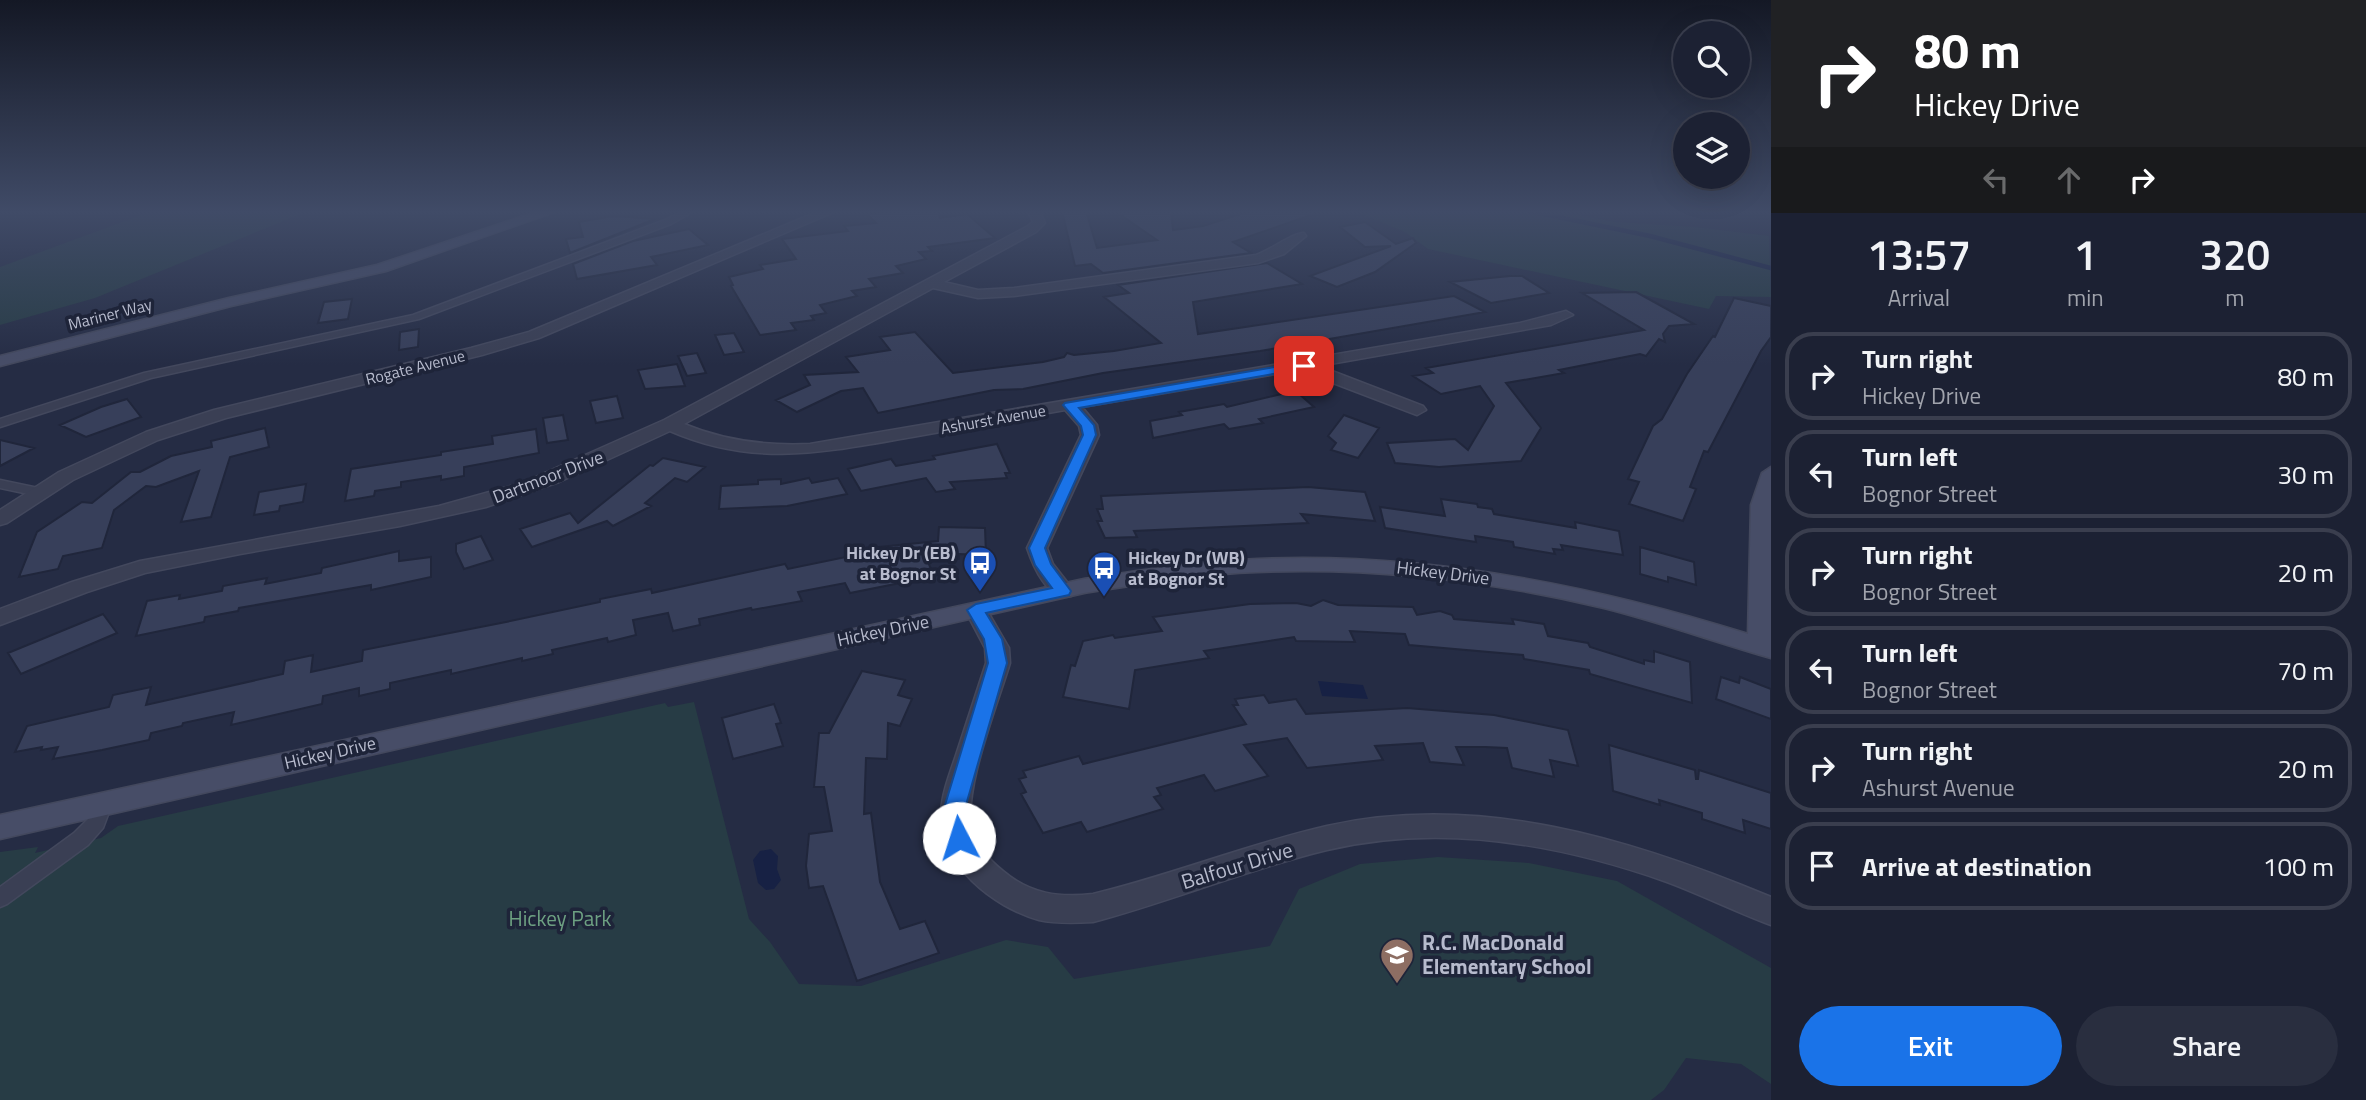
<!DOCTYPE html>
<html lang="en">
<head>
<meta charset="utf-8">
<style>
  :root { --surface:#1c2133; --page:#292e3f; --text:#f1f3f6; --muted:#a0a3ac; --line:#3a3e4e; --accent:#1a73e8 }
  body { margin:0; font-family:"Titillium Web",sans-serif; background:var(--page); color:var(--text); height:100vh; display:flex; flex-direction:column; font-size:26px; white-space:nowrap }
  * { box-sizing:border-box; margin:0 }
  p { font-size:23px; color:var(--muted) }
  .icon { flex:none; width:38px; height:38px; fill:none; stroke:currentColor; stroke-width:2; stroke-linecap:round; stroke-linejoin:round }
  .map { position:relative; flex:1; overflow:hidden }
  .sheet { display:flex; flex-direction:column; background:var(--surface); width:595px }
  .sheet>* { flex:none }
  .banner { background:#202124; color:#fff; overflow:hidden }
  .tools { position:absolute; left:1673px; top:21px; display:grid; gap:14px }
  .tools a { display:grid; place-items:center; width:77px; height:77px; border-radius:50%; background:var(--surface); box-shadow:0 7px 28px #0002,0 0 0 2px var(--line); font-size:35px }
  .pin { position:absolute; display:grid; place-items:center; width:60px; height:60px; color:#fff; margin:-30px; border-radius:14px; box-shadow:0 4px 10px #0006 }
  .me { position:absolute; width:77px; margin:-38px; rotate:355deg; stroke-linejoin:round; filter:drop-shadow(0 0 5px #0008) }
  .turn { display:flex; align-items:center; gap:24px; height:147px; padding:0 28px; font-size:32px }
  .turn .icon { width:91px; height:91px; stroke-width:2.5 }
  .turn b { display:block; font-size:49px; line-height:60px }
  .lanes { display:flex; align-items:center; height:66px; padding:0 28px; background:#0003; justify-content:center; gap:35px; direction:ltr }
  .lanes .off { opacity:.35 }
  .eta { display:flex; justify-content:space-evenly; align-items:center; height:119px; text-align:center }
  .eta b { font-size:42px; font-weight:600; line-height:49px }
  .action { display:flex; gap:14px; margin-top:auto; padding:14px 28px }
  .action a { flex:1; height:80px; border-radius:42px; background:var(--accent); color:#fff; font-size:28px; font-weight:600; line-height:80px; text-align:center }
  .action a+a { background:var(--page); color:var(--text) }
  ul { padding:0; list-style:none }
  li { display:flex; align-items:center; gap:21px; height:88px; margin:0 14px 10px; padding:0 14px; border:4px solid var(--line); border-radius:28px }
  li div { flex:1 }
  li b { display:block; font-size:26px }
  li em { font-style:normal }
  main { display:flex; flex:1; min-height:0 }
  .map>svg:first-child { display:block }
  .green { fill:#273c45 }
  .water { fill:#172144 }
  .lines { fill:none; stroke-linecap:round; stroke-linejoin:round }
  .stream { stroke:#172144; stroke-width:4.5 }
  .building { fill:#373f5a; stroke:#20263b; stroke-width:2 }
  .lane-casing { stroke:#43485d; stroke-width:3 }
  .street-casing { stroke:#43485d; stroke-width:3 }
  .secondary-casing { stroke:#43485d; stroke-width:3 }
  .lane { fill:#3a3f54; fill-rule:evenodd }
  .street { fill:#3a3f54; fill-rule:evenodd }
  .secondary { fill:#474d67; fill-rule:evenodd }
  .route { fill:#1a73e8; stroke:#114b97; stroke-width:2 }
  .labels { text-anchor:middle; stroke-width:7; stroke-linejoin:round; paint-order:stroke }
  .far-street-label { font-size:16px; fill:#b7bbcd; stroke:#1e2439 }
  .street-label { font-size:18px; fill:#b7bbcd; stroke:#1e2439 }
  .poi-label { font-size:18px; font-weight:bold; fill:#b7bbcd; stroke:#1e2439; text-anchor:end }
  .near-street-label { font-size:21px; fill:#b7bbcd; stroke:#1e2439 }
  .near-park-label { font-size:21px; fill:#6da082; stroke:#1e2439 }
  .near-poi-label { font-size:21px; font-weight:bold; fill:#b7bbcd; stroke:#1e2439; text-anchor:start }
</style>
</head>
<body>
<main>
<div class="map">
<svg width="1771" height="1100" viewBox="0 0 1771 1100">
  <rect width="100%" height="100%" fill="#252c44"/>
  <path class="green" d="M152,211H308L95,298L0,325V267Z
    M1355,211H1557L1615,222L1695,227L1769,236L1771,297L1716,296L1709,309L1428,249L1405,232Z
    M694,702L749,919L770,942L799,984L861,986L1006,940L1048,947L1074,979L1270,946L1299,889L1360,864L1438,857L1529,863L1617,881L1771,968V1084L1741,1064L1686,1058L1664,1090L1651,1100H0V852L38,847L35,853L101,838L118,826L665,703L668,707Z"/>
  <path class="water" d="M1318,681L1363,685L1368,699L1322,696Z
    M771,849L778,856L777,869L781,880L774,889L766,890L758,883L753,860L760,851Z"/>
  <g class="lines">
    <path class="stream" d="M1529,211L1650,236L1771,268"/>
  </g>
  <path class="building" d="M888,211H938L940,218L967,214L995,238L928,247L932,251L919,252L926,259L896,266L903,273L869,279L876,287L852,291L857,296L820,305L826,313L811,316L814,320L791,323L796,330L760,335L731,286L733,285L729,277L763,269L760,265L796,259L782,239L848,231L844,226L876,223L867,214Z
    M1062,211H1086L1097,248L1157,240L1115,211H1171L1173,230L1203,226L1250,211H1314V214L1233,242L1251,253L1103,273L1091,264L1075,266Z
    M613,216L655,219L570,253L566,239L583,237L579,222Z
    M1365,222L1396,244L1413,238L1416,243L1375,272L1337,287L1310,276L1391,246L1365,247L1340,227Z
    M689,229L708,245L651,257L657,265L577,279L573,264L633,241Z
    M1267,263L1302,284L1193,302L1198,334L1454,296L1485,312L1260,351L1103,373L1023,389L994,390L878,413L863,388L841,391L797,412L776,400L810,385L804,375L858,372L846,357L890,350L880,337L915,332L953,373L1043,362L1064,357L1067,353L1074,355L1114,351L1161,343L1104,297L1129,293L1118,285Z
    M1510,276H1522L1549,293L1491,303L1450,282Z
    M1636,292L1694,324L1669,326L1663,334L1665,342L1659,339L1646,356L1640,354L1559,370L1564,373L1506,383L1541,428L1521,461L1439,467L1395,463L1387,443L1455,439L1468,450L1494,406L1480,386L1441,394L1413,376L1433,373L1426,368L1644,330L1582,293Z
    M1734,298L1771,306V337L1761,351L1708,452L1704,451L1690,487L1696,489L1683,521L1629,504L1639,482L1628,479L1653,426L1662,419L1687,374L1713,336L1715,337Z
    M352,299L348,319L318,323L324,302Z
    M419,329L418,347L399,350L400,332Z
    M734,333L744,352L724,355L715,335Z
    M697,353L706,373L687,376L678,356Z
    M677,364L685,386L645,389L638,370Z
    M1290,392L1298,393L1314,407L1259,419L1263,423L1229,429L1224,424L1153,438L1150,421L1182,415L1179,412L1224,404L1227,407Z
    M617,396L623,418L596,423L590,401Z
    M127,399L141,417L86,437L60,425L101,407Z
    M563,415L568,440L547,443L543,418Z
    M1344,415L1379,428L1358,458L1331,450L1336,443L1328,436Z
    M265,428L269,447L230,457L211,517L181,522L199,471L156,487L146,486L114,510L102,548L63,556L58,569L19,577L37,532L82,502L92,503L131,472H140L171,456L212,447L211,441Z
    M536,429L539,453L464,467V476L441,480V476L401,482V487L375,491L374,496L345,501L351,469L441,455V452L493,444L492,436Z
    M0,440L34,448L0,466Z
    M997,444L1010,473H1005L1007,478L950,482L955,489L936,492L926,478L861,491L848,469L891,459L896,466L935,459L933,456Z
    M663,458L705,467L687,482L675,478L645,503L651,506L613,526L607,521L532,547L520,529L570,513L578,523L650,465L653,466Z
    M809,478L812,483L838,478L847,494L787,506L719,509L721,486L758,484V480L781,479V484Z
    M306,484L303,502L280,506L279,511L254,515L259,492Z
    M1308,487L1365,492L1375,521L1301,514L1308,523L1134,531L1137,537L1105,538L1097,521H1102L1097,509H1103L1101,496Z
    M1441,499L1477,504L1478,507L1492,509L1494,514L1576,528L1575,522L1619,531L1623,555L1561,545L1563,550L1553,549L1555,554L1514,547L1513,542L1475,536L1476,542L1385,528L1380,507L1445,516Z
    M939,527L985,528L986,555L959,554V559L926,558L933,573L928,574L930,577L850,593L845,583L798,592L802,601L752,610L751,608L699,619L700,625L673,631L668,613L633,620L636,635L608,642L607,638L552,650L553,654L522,661V658L451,674V670L390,683V689L359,696V688L323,696L322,704L231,725L234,712L183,723L182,726L151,733L149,740L102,750L53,759L58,747L41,750L42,747L15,752L27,726L109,707L113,695L151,687L146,705L283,674L285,661L313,655L311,672L362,661L363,650L506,622L600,602V599L651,589L652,593L785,564L788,569L870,552L868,548L938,541Z
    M481,536L493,560L464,569L456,552V544Z
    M1640,547L1694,562L1696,585L1668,577V582L1640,574Z
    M399,551V561L431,557V577L371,590V585L239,608L238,611L205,617L204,622L136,636L147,601L180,595L179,599L222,591L223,586L267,578L265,584L321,573L322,568Z
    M1323,600L1338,605L1413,607L1417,615L1440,611L1452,615L1454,619L1514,624L1512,619L1544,624L1548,636L1588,643L1590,647L1644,664V660L1654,662V651L1690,662L1692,703L1590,674L1589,670L1524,659L1523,655L1409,645L1405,634L1350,631L1355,642L1296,641L1294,637L1204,651L1209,658L1135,670L1129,709L1063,697L1071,665L1075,666L1083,641L1113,635L1115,638L1162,631L1153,617L1250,604L1296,603L1311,606Z
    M103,614L117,633L21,674L8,653Z
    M862,671L905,680L898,695L912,699L900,726L888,723L887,759L866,758L864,814L871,813L880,882L900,929L925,921L939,953L857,981L823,886L809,888L806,866L809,834L832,831L824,787H814L819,733H829Z
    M1721,677L1739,683L1740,677L1771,689V719L1716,699Z
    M1264,695L1269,703L1296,699L1306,714L1407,708L1494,715L1568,730L1578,766L1550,760L1554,777L1512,768L1507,748L1485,747H1456L1464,765L1430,762L1423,743L1375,746L1383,760L1307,768L1287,738L1244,745L1268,776L1215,791L1204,775L1157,788L1161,795L1154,797L1163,809L1087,832L1081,822L1043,833L1021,794L1026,792L1019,779L1026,777L1023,771L1079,756L1083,764L1246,724L1233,705H1238L1235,699Z
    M774,704L781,723L776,724L783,746L733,759L722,718Z
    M1609,745L1695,770L1696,779H1698L1699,770L1771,793V829L1743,820L1745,833L1702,819V813L1659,800L1660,805L1613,791Z"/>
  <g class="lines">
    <g class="lane-casing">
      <path id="lane" d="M683,211H694L671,224L419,319L151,378L0,427V419L144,373L413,315L665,220Z
        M0,480L43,489L44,492L38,496L0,488Z
        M103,797L110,799L112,804L103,828L88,845L7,904L0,907V887L74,833L88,819L96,799Z"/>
    </g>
    <g class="street-casing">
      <path id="street" d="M819,211H836L539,338L482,355L226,418L158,440L73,480L7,523L0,525V510L59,472L146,432L214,410L471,348L529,332Z
        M1028,211H1040L1045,223L1036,232L944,282L978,290L1014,288L1256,255C1269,251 1294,232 1304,233L1306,236L1284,254L1258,263L1014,296L978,298L933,288L684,424C725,441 766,446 810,444L1520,323L1566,311L1573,315L1551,325L1319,366L1423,406L1426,410L1417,415L1299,370L1082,407L1097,425L1099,435L1047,548L1053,564L1074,591L1071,596C1048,602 1033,566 1027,548L1081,435L1079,426L1065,410C1014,419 963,428 912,437C825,452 755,468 670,431L559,482L486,507L400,526L240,554L145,573L87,592L0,625V609L72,582L140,561L439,506L522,483L664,420L1028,226L1033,222Z
        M976,603L984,605L1009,648L1010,663C998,703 960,797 973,834C978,849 991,861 1003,871C1030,894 1059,898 1093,894C1172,875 1248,844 1327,826C1479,792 1632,839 1771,897V925C1736,912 1702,895 1667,882C1560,844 1440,823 1327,850C1248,869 1172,901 1093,922C1076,923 1057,924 1039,920C993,907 939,865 941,812C942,793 950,773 956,755C966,724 976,694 986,663L985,648L965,610L968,605Z"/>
    </g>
    <g class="secondary-casing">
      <path id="secondary" d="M539,211H557L386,271L231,306L0,366V356L229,298L377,265Z
        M1771,467V658C1715,642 1660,622 1604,608C1491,581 1373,567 1257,572C1199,574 1142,584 1084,593L0,839V815L1084,579C1142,570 1199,561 1258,559C1424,552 1589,584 1748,634L1751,505L1762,473Z"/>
    </g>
    <use href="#lane" class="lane"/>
    <use href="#street" class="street"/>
    <use href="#secondary" class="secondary"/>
  </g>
  <linearGradient id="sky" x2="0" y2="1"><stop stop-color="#141825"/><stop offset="0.58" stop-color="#404b67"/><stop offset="1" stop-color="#404b67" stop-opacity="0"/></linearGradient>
  <rect width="1771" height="365" fill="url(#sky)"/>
  <path class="route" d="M1304,362L1308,363V368L1079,408L1094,425L1096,435L1045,548L1051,564L1071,591L1069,595L986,613L1002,639L1007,663L966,805L970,838L967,844L959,847L951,844L948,838L945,805L988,663L984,639L967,610L976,604L1052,588L1035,565L1029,548L1083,435L1081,426L1063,405L1065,403Z"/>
  <defs>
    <g id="bus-pin" transform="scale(1.75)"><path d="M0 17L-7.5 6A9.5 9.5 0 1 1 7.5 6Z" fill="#1a4fb4" stroke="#1e2439"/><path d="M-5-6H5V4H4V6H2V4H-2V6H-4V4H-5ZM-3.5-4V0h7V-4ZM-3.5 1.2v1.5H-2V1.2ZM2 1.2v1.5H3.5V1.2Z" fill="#fff"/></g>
    <g id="school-pin" transform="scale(1.75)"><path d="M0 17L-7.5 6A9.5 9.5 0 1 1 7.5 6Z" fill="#8d6e63" stroke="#1e2439"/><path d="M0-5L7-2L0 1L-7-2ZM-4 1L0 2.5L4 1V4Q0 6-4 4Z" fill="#fff"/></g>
  </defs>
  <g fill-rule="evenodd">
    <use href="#bus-pin" x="980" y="563"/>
    <use href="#bus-pin" x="1104" y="568"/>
    <use href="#school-pin" x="1397" y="955"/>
  </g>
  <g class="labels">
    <g class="far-street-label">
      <text transform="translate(110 314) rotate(-14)" y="6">Mariner Way</text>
      <text transform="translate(415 367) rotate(-14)" y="6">Rogate Avenue</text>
      <text transform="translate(993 419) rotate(-10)" y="6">Ashurst Avenue</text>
    </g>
    <g class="street-label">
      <text transform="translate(548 477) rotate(-21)" y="6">Dartmoor Drive</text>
      <text transform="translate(1443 573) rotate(7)" y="6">Hickey Drive</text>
      <text transform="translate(883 631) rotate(-12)" y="6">Hickey Drive</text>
      <text transform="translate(330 753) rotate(-13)" y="6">Hickey Drive</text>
    </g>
    <g class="poi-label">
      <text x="956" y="559">Hickey Dr (EB)<tspan x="956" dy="21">at Bognor St</tspan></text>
      <text x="1128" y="564" text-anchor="start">Hickey Dr (WB)<tspan x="1128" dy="21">at Bognor St</tspan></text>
    </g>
    <g class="near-street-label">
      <text transform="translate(1237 866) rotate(-17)" y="7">Balfour Drive</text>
    </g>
    <g class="near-park-label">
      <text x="560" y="926">Hickey Park</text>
    </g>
    <g class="near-poi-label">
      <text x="1422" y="950">R.C. MacDonald<tspan x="1422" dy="24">Elementary School</tspan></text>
    </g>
  </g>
</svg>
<div class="tools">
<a><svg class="icon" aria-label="search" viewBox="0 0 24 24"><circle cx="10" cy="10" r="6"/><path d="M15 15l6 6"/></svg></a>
<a><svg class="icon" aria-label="layers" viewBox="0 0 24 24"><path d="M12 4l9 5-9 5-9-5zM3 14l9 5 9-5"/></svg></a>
</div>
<div class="pin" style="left:1304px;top:366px;background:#d93025"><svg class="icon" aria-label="arrive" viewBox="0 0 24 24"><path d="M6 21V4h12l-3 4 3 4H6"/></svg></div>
<svg class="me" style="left:959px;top:838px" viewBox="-20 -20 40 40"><circle r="19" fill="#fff"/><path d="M0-13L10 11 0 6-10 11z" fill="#1a73e8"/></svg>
</div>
<section class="sheet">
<div class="banner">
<div class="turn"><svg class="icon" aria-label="right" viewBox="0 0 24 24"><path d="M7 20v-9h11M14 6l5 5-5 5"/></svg><div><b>80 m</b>Hickey Drive</div></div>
<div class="lanes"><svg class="icon off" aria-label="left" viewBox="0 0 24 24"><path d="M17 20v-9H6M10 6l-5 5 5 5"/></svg><svg class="icon off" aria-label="ahead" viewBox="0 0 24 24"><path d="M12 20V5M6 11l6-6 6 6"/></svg><svg class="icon" aria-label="right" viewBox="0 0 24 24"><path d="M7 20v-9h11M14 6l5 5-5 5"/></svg></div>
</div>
<div class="eta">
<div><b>13:57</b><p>Arrival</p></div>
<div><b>1</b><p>min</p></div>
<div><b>320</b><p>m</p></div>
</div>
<ul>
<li><svg class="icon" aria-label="right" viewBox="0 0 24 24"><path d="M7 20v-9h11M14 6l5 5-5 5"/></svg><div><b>Turn right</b><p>Hickey Drive</p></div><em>80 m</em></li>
<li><svg class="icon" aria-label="left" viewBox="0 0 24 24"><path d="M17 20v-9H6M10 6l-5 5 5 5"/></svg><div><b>Turn left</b><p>Bognor Street</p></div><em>30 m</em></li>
<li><svg class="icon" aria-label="right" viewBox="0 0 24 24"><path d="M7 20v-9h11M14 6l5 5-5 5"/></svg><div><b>Turn right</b><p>Bognor Street</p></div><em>20 m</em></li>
<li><svg class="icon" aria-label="left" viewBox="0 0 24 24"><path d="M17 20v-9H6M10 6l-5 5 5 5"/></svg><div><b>Turn left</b><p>Bognor Street</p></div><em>70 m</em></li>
<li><svg class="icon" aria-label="right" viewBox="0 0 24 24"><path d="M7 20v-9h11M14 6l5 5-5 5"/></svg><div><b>Turn right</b><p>Ashurst Avenue</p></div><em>20 m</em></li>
<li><svg class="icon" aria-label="arrive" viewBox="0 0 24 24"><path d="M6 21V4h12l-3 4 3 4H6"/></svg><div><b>Arrive at destination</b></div><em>100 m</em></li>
</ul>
<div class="action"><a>Exit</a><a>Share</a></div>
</section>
</main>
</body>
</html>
